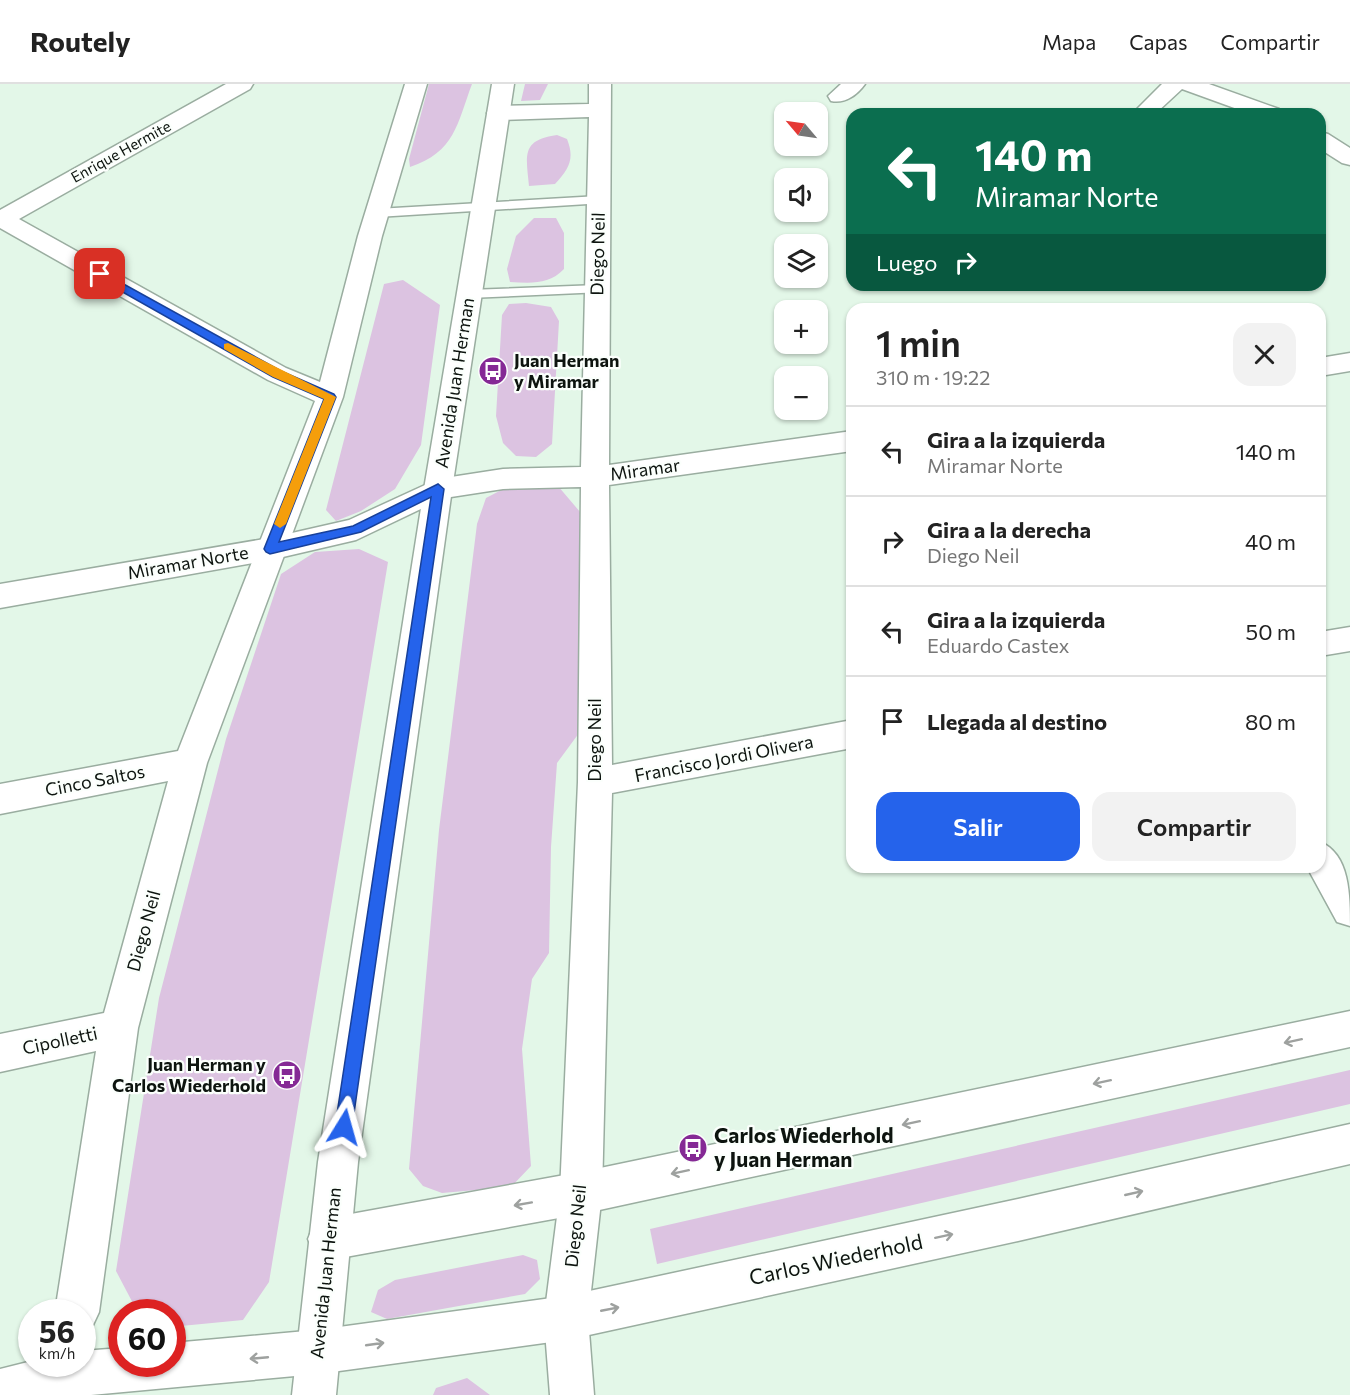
<!DOCTYPE html>
<html lang="es">
<head>
<meta charset="utf-8">
<style>
  :root { --surface:#fff; --page:#f2f2f2; --text:#222; --muted:#767676; --line:#e0e0e0; --accent:#2563eb }
  body { margin:0; font-family:Commissioner,sans-serif; background:var(--page); color:var(--text); height:100vh; display:flex; flex-direction:column; font-size:22px; white-space:nowrap }
  * { box-sizing:border-box; margin:0 }
  p { font-size:20px; color:var(--muted) }
  .icon { flex:none; width:33px; height:33px; fill:none; stroke:currentColor; stroke-width:2; stroke-linecap:round; stroke-linejoin:round }
  .map { position:relative; flex:1; overflow:hidden }
  .details { position:absolute; left:846px; top:219px; width:480px; height:570px; display:flex; flex-direction:column; background:var(--surface); border-radius:18px; box-shadow:0 2px 4px #0004 }
  .details>* { flex:none }
  .banner { position:absolute; left:846px; top:24px; width:480px; height:183px; border-radius:18px; box-shadow:0 2px 4px #0004; background:#0b6e4f; color:#fff; overflow:hidden }
  .needle { width:39px; rotate:299deg }
  .tools { position:absolute; left:774px; top:18px; display:grid; gap:12px }
  .tools a { display:grid; place-items:center; width:54px; height:54px; border-radius:12px; background:var(--surface); box-shadow:0 2px 4px #0004; font-size:30px }
  .speed { position:absolute; left:18px; top:1215px; display:flex; gap:12px; font-size:30px; font-weight:700; text-align:center }
  .speed>* { display:grid; place-content:center; width:78px; height:78px; border-radius:50%; background:var(--surface); box-shadow:0 2px 4px #0004; line-height:1 }
  .speed small { font-size:15px; font-weight:400 }
  .speed .limit { border:9px solid #d22; background:#fff; color:#111 }
  .pin { position:absolute; display:grid; place-items:center; width:51px; height:51px; color:#fff; margin:-26px; border-radius:12px; box-shadow:0 3px 9px #0006 }
  .me { position:absolute; width:66px; margin:-33px; rotate:8deg; stroke-linejoin:round; filter:drop-shadow(0 0 4px #0008) }
  .turn { display:flex; align-items:center; gap:21px; height:126px; padding:0 30px; font-size:27px }
  .turn .icon { width:78px; height:78px; stroke-width:2.5 }
  .turn b { display:block; font-size:42px; line-height:51px }
  .then { display:flex; align-items:center; height:57px; padding:0 30px; background:#0003; gap:12px; font-size:22px }
  .round { display:grid; place-items:center; flex:none; width:63px; height:63px; border-radius:18px; background:var(--page) }
  .summary { display:flex; align-items:center; justify-content:space-between; height:102px; padding:0 30px }
  h1 { font-size:36px; font-weight:600; line-height:45px }
  .primary-button { display:flex; gap:12px; margin-top:auto; padding:12px 30px }
  .primary-button a { flex:1; height:69px; border-radius:18px; background:var(--accent); color:#fff; font-size:24px; font-weight:600; line-height:69px; text-align:center }
  .primary-button a+a { background:var(--page); color:var(--text) }
  ul { padding:0; list-style:none }
  li { display:flex; align-items:center; gap:18px; height:90px; padding:0 30px; border-top:2px solid var(--line) }
  li div { flex:1 }
  li b { display:block; font-size:22px }
  li em { font-style:normal }
  header { display:flex; align-items:center; gap:36px; box-sizing:border-box; height:84px; padding:0 30px; background:var(--surface); border-bottom:2px solid var(--line) }
  header strong { font-size:28px }
  nav { display:flex; gap:33px; margin-inline-start:auto; font-size:21px }
  .map>svg:first-child { display:block }
  .green { fill:#dcc3e1 }
  .lines { fill:none; stroke-linecap:round; stroke-linejoin:round }
  .service-casing { stroke:#9aada0; stroke-width:3 }
  .minor-casing { stroke:#9aada0; stroke-width:3 }
  .tertiary-casing { stroke:#9aada0; stroke-width:3 }
  .primary-casing { stroke:#9aada0; stroke-width:3 }
  .service { fill:#fff; fill-rule:evenodd }
  .minor { fill:#fff; fill-rule:evenodd }
  .tertiary { fill:#fff; fill-rule:evenodd }
  .primary { fill:#fff; fill-rule:evenodd }
  .oneway { stroke:#9ea19f }
  .route { fill:#2563eb; stroke:#184099; stroke-width:1.5 }
  .slow { fill:#f59e0b }
  .labels { text-anchor:middle; stroke-width:4.5; stroke-linejoin:round; paint-order:stroke }
  .far-street-label { font-size:15px; fill:#0d140f; stroke:#fbfffc }
  .street-label { font-size:18px; fill:#0d140f; stroke:#fbfffc }
  .poi-label { font-size:18px; font-weight:bold; fill:#0d140f; stroke:#fbfffc; text-anchor:start }
  .near-poi-label { font-size:21px; font-weight:bold; fill:#0d140f; stroke:#fbfffc; text-anchor:start }
  .near-street-label { font-size:21px; fill:#0d140f; stroke:#fbfffc }
</style>
</head>
<body>
<header>
<strong>Routely</strong>
<nav><a>Mapa</a><a>Capas</a><a>Compartir</a></nav>
</header>
<div class="map">
<svg width="1350" height="1311" viewBox="0 0 1350 1311">
  <rect width="100%" height="100%" fill="#e3f7e8"/>
  <path class="green" d="M429,0H472C457,40 455,68 410,83L409,75Z
    M525,0H548L540,16L521,17Z
    M557,51L567,55C575,75 569,85 555,100L529,102C526,71 521,56 557,51Z
    M534,134H556L564,149V185C549,201 531,199 510,198L507,185L516,152Z
    M403,196L440,221L421,361L395,405L361,427L336,437L326,426L384,200Z
    M526,219L551,223L559,237L552,360L536,373L516,372L503,359L496,332L502,231L509,220Z
    M513,400L558,402L586,435L582,645L557,679L551,763L549,869L532,895L522,965L531,1082L511,1103L442,1109L423,1102L409,1085L439,746L477,440L486,414Z
    M359,465L388,478L269,1198L243,1236L181,1242L173,1239L172,1228H144L136,1225L116,1187L159,914L226,655L281,490L315,468Z
    M1350,986V1020L657,1180L650,1145Z
    M523,1171L537,1176L540,1195L525,1210L387,1235L371,1228L378,1206L395,1196Z
    M467,1294L490,1311H433L436,1304Z"/>
  <g class="lines">
    <g class="service-casing">
      <path id="service" d="M599,112L604,113L605,116L604,119L377,133L371,129L377,125Z
        M598,201L605,205L603,208L469,214L462,210L469,206Z"/>
    </g>
    <g class="minor-casing">
      <path id="minor" d="M226,0H253L250,5L19,135L286,284L320,298L358,152L405,0H427L382,152L343,313L207,679L138,944L99,1228L92,1243L82,1247V1228H55L96,967L0,988V950L104,929L168,697L0,730V700L178,667L315,317L268,296L0,144V126Z
        M589,0H611L609,381L852,347V367L609,401L612,681L852,636V664L612,709L602,1109L588,1234L594,1311H550L544,1234L560,1109L578,698L581,403L503,405L438,415L428,412L424,405L428,398L438,395L503,385L581,383L589,33L498,36L490,34L487,29L490,24L498,22L589,20Z
        M841,0H865C857,11 845,20 831,17L828,12Z
        M1162,0H1209L1279,25L1282,30H1251L1182,5L1155,30H1132Z
        M1320,48L1328,50L1350,64V81L1342,79L1320,65Z
        M1350,269V287L1320,292V274Z
        M1350,543V567L1320,572V548Z
        M1320,758C1350,770 1350,812 1350,842L1337,838L1307,783H1320Z
        M317,1246L333,1252L339,1268L333,1284L317,1290L91,1311H0V1285L32,1277V1280H82V1267L122,1264V1280H172V1259Z"/>
    </g>
    <g class="tertiary-casing">
      <path id="tertiary" d="M438,395L448,398L452,405L448,412L356,456L270,476L0,524V500L270,454L349,436Z
        M1350,927V963L581,1130L329,1176L314,1170L308,1155L314,1140L329,1134L581,1088Z
        M1350,1040V1080L1018,1157L566,1256L317,1290L301,1284L295,1268L301,1252L317,1246L566,1212L1018,1115Z"/>
    </g>
    <g class="primary-casing">
      <path id="primary" d="M492,0H514L452,405L358,1078L336,1311H292L318,1078L424,405Z"/>
    </g>
    <use href="#service" class="service"/>
    <use href="#minor" class="minor"/>
    <use href="#tertiary" class="tertiary"/>
    <use href="#primary" class="primary"/>
  </g>
  <defs><path id="oneway-shaft" d="M-6 0H5M1.5-3L5.5 0L1.5 3" fill="none" stroke-width="1.6" stroke-linecap="round" stroke-linejoin="round" transform="scale(1.5)"/></defs>
  <g class="oneway">
    <use href="#oneway-shaft" transform="translate(1293 957) rotate(168)"/>
    <use href="#oneway-shaft" transform="translate(1102 998) rotate(168)"/>
    <use href="#oneway-shaft" transform="translate(911 1039) rotate(168)"/>
    <use href="#oneway-shaft" transform="translate(680 1088) rotate(168)"/>
    <use href="#oneway-shaft" transform="translate(1134 1109) rotate(-13)"/>
    <use href="#oneway-shaft" transform="translate(523 1120) rotate(170)"/>
    <use href="#oneway-shaft" transform="translate(944 1152) rotate(-12)"/>
    <use href="#oneway-shaft" transform="translate(610 1225) rotate(-11)"/>
    <use href="#oneway-shaft" transform="translate(375 1260) rotate(-8)"/>
    <use href="#oneway-shaft" transform="translate(259 1274) rotate(175)"/>
  </g>
  <path class="route" d="M100,187L281,287L334,310L336,313L279,458L353,442L434,402L438,400L444,405L352,1043L349,1049L344,1052L338,1049L335,1043L431,413L361,448L270,470L266,468L264,465L324,315L273,293L96,193V188Z"/>
  <path class="slow" d="M228,259L336,313L286,440L280,444L274,440L324,315L273,293L224,265V260Z"/>
  <defs>
    <g id="bus-disc" transform="scale(1.5)"><circle r="9.5" fill="#852995" stroke="#fbfffc"/><path d="M-5-6H5V4H4V6H2V4H-2V6H-4V4H-5ZM-3.5-4V0h7V-4ZM-3.5 1.2v1.5H-2V1.2ZM2 1.2v1.5H3.5V1.2Z" fill="#fff"/></g>
  </defs>
  <g fill-rule="evenodd">
    <use href="#bus-disc" x="493" y="287"/>
    <use href="#bus-disc" x="287" y="991"/>
    <use href="#bus-disc" x="693" y="1064"/>
  </g>
  <g class="labels">
    <g class="far-street-label">
      <text transform="translate(121 68) rotate(-29)" y="5">Enrique Hermite</text>
    </g>
    <g class="street-label">
      <text transform="translate(598 170) rotate(-89)" y="6">Diego Neil</text>
      <text transform="translate(455 299) rotate(-81)" y="6">Avenida Juan Herman</text>
      <text transform="translate(645 386) rotate(-8)" y="6">Miramar</text>
      <text transform="translate(188 479) rotate(-10)" y="6">Miramar Norte</text>
      <text transform="translate(595 656) rotate(-90)" y="6">Diego Neil</text>
      <text transform="translate(724 675) rotate(-11)" y="6">Francisco Jordi Olivera</text>
      <text transform="translate(95 697) rotate(-11)" y="6">Cinco Saltos</text>
      <text transform="translate(144 847) rotate(-75)" y="6">Diego Neil</text>
      <text transform="translate(60 957) rotate(-12)" y="6">Cipolletti</text>
      <text transform="translate(576 1142) rotate(-84)" y="6">Diego Neil</text>
      <text transform="translate(326 1189) rotate(-84)" y="6">Avenida Juan Herman</text>
    </g>
    <g class="poi-label">
      <text x="514" y="283">Juan Herman<tspan x="514" dy="21">y Miramar</tspan></text>
      <text x="266" y="987" text-anchor="end">Juan Herman y<tspan x="266" dy="21">Carlos Wiederhold</tspan></text>
    </g>
    <g class="near-poi-label">
      <text x="714" y="1059">Carlos Wiederhold<tspan x="714" dy="24">y Juan Herman</tspan></text>
    </g>
    <g class="near-street-label">
      <text transform="translate(836 1176) rotate(-12)" y="7">Carlos Wiederhold</text>
    </g>
  </g>
</svg>
<div class="tools">
<a><svg class="needle" viewBox="-14 -14 28 28"><path d="M0-13l5 13h-10z" fill="#e53935"/><path d="M0 13l5-13h-10z" fill="#767676"/></svg></a>
<a><svg class="icon" aria-label="sound" viewBox="0 0 24 24"><path d="M4 9h4l5-4v14l-5-4H4zM17 9q2 3 0 6"/></svg></a>
<a><svg class="icon" aria-label="layers" viewBox="0 0 24 24"><path d="M12 4l9 5-9 5-9-5zM3 14l9 5 9-5"/></svg></a>
<a>+</a>
<a>−</a>
</div>
<div class="speed"><div>56<small>km/h</small></div><div class="limit">60</div></div>
<div class="pin" style="left:100px;top:190px;background:#d93025"><svg class="icon" aria-label="arrive" viewBox="0 0 24 24"><path d="M6 21V4h12l-3 4 3 4H6"/></svg></div>
<svg class="me" style="left:344px;top:1043px" viewBox="-20 -20 40 40"><path d="M0-17L14 15 0 8-14 15z" fill="#2563eb" stroke="#fff" stroke-width="4"/></svg>
<div class="banner">
<div class="turn"><svg class="icon" aria-label="left" viewBox="0 0 24 24"><path d="M17 20v-9H6M10 6l-5 5 5 5"/></svg><div><b>140 m</b>Miramar Norte</div></div>
<div class="then">Luego<svg class="icon" aria-label="right" viewBox="0 0 24 24"><path d="M7 20v-9h11M14 6l5 5-5 5"/></svg></div>
</div>
<section class="details">
<div class="summary"><div><h1>1 min</h1><p>310 m · 19:22</p></div><a class="round"><svg class="icon" aria-label="close" viewBox="0 0 24 24"><path d="M6 6l12 12M18 6L6 18"/></svg></a></div>
<ul>
<li><svg class="icon" aria-label="left" viewBox="0 0 24 24"><path d="M17 20v-9H6M10 6l-5 5 5 5"/></svg><div><b>Gira a la izquierda</b><p>Miramar Norte</p></div><em>140 m</em></li>
<li><svg class="icon" aria-label="right" viewBox="0 0 24 24"><path d="M7 20v-9h11M14 6l5 5-5 5"/></svg><div><b>Gira a la derecha</b><p>Diego Neil</p></div><em>40 m</em></li>
<li><svg class="icon" aria-label="left" viewBox="0 0 24 24"><path d="M17 20v-9H6M10 6l-5 5 5 5"/></svg><div><b>Gira a la izquierda</b><p>Eduardo Castex</p></div><em>50 m</em></li>
<li><svg class="icon" aria-label="arrive" viewBox="0 0 24 24"><path d="M6 21V4h12l-3 4 3 4H6"/></svg><div><b>Llegada al destino</b></div><em>80 m</em></li>
</ul>
<div class="primary-button"><a>Salir</a><a>Compartir</a></div>
</section>
</div>
</body>
</html>
